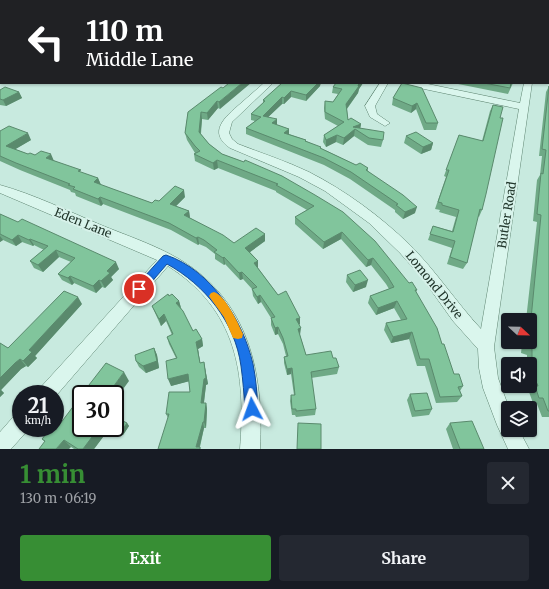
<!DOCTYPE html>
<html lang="en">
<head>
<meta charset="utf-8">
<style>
  :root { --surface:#171b24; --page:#242831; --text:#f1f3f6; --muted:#9ea1a6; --accent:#378e34 }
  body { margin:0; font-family:Merriweather,serif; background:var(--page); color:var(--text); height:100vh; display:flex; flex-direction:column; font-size:15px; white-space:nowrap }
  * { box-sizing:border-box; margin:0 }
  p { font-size:13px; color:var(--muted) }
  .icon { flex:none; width:22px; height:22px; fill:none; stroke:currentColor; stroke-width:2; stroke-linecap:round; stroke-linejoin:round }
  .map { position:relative; height:449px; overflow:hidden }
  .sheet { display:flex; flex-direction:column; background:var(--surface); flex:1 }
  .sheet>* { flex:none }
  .banner { position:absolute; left:0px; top:0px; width:549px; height:84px; box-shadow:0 1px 3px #0004; background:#202124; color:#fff; overflow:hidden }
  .needle { width:26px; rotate:112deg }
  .fabs { position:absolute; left:501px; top:313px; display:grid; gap:8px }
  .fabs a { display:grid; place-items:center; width:36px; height:36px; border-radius:4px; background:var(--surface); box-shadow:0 1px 3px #0004; font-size:20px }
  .speed { position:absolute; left:12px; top:385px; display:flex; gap:8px; font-size:20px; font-weight:700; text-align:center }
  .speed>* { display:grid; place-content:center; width:52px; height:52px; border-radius:50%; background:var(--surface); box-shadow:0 1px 3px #0004; line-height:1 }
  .speed small { font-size:10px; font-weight:400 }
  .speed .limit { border:2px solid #111; border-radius:6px; background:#fff; color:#111 }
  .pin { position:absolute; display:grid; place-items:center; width:34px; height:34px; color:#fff; margin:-17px; border:2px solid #fff; border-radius:50%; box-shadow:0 1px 4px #0007 }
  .me { position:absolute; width:44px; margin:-22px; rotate:356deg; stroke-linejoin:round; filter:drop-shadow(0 0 3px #0008) }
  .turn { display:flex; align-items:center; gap:14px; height:84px; padding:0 20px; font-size:18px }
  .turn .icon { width:52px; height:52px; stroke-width:2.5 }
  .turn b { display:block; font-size:28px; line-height:34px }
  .round { display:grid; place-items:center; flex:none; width:42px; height:42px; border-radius:4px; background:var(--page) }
  .summary { display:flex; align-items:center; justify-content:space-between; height:68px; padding:0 20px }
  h1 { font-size:24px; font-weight:700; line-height:30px; color:var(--accent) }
  .primary-button { display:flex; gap:8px; margin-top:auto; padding:8px 20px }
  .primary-button a { flex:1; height:46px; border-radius:4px; background:var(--accent); color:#fff; font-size:16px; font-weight:700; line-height:46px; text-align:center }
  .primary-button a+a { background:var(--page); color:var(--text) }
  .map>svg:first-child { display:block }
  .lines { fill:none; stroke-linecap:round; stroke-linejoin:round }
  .service-casing { stroke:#5f8572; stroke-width:1 }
  .minor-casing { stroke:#5f8572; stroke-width:1 }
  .service { fill:#daf6ed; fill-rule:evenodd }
  .minor { fill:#daf6ed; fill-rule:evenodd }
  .wall { fill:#6fa986 }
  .shaded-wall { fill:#5a8a6d }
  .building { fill:#81c59c; stroke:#5a8a6d }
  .route { fill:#1a73e8; stroke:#114b97 }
  .slow { fill:#f59e0b }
  .labels { text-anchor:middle; stroke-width:4; stroke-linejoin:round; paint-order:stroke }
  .street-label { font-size:12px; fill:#21362b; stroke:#d7f2ea }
</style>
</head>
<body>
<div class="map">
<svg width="549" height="449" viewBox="0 0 549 449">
  <rect width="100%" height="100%" fill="#c8eadf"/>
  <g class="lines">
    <g class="service-casing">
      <path id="service" d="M548,7H549V10H548Z"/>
    </g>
    <g class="minor-casing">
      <path id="minor" d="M539,0H545V1H539Z
        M548,29H549V33H548Z
        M548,64H549V68H548Z
        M0,66H1V70H0Z
        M264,83H273L232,122L229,133L232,139L238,144C261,153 286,161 309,172C346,191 380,216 410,245C436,271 456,302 481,329L519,109L410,86L406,83H423L520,103L524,83H532L494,347L498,378L509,408L508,430H519L529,449H508L497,425L483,388L479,368L478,349L453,321L423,279L400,253L369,223L325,191L299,177L230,148C207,132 225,117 240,104C248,97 256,90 264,83Z
        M380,83H388L375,106L377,114L390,123L385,126L370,117L365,106Z
        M0,185C33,194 70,212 101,225C128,236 155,245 179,259C249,301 264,373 260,449H240C246,373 237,310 168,266L55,397V394H37L40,388L157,260L0,193Z
        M21,414V428H28V430L11,449H0V432L14,416Z"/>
    </g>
    <use href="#service" class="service"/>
    <use href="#minor" class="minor"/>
  </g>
  <path class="wall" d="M548,40H549V58H548Z
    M549,80V417H542L537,404L533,403L529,392L531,390L530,386V364H527V355L521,353L522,344L523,342H530V320H526L537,222L533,221L537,180L540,175L542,156H539L546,92L549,86Z
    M282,83L320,86L306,101L291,97L284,104H282L268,117L277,125L289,129V134L306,140V141L356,165L368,168V171L415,213L403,219L395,212V210L350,179L324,165L246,134V128L255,121L251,120V114L263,103V100Z
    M336,83H363L359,89L358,93L347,109L348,120L361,124L360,128L383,140L381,147L368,145L354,136L343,145L336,142L326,147L323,142L324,135L338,126L325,119L324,108L325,101L333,102L338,94L332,93L333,87Z
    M402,83L438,123L436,130H424L416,109L411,113L392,105L393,98Z
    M453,83H513L508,94Z
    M223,88L220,109L218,108L208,120L202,119L201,134L209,144L222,154L244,162L282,176L417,290L416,292L442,344L454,374L463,386L460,391L462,396L457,402L436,403L425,366H417L409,339L391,343L384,330L386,323L401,320L394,308L376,315L368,303L370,296L389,289L386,284L371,265L366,267L341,239L323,249L295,224V217L307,210L276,192V191L218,168L214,170L195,161L194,154L195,153L187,140L185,133L188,112Z
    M0,90L19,92L22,98L6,106L0,105Z
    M493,105L500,118L482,210L479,217L478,216L467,263L463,269L447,264L452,248L428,240L433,226L452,231L456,217L439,212L440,210L435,209L446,177L444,176L459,135L482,141L490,111Z
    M0,131L31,140L15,149L28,154L35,155L53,160L82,173L98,178L101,185L152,203L159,201L185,197L176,206L189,211L190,218L234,243L265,234V241L250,252L258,261V268L278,295L300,318L299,325L300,335L306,355L333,358L339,367L337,374L311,378L316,409L315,415L296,417L295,415H292L290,401L291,395H294L291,374L287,375L284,363V357L286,356L283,344L278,334L275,335L271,325V318L261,302L258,304L253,296L252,289L243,279L240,280L225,264L224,265L215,259V254L206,247L199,244L198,245L171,230L103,204L101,206L76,196L75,193L71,192L70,190L20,170L0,161Z
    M406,136L433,143L431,150L421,154L404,143Z
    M0,214L119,269L111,277L113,280L105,288L102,287L96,293L74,283L72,285L62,280L58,274L71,262L59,257L43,272L34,268L30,261L44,250L34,245L33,246L22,242L16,246L3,240L0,242Z
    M347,275L366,287L353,292L346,282Z
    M179,301L181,308L193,331L202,339L203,346L198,349L200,363L205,368L208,384L206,385L204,403H206L207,409L206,428H204L200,447L201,449L168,418L166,414L190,392L189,381L171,386L176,358L169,344L167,337L172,335L166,321L161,326L155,313L152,306Z
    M82,304L35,356L37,358L28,367L26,366L21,369L1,390L4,393L0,397V343L8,348Z
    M154,348L157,355L159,368L146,373L139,367L136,361Z
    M410,394L432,409L429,415L412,417L407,400Z
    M127,423L129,426L123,435L113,430L111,428H115Z
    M450,423L484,449H453L446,429Z
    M60,424L81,428L98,429L103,437L94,449H74L71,447L45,442L42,439Z"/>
  <path class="shaded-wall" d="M0,51H1V57L0,58Z
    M242,83H251L220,109L219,102Z
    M318,83H321L320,86L306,101V95Z
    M359,83H363L359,89L358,93L345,111L346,104Z
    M291,91V97L284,104V98Z
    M19,92L22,98L6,106L3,100Z
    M282,97V104L263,122V116Z
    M217,101L218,108L208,120L207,113Z
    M417,103L416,109L411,113L412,106Z
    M201,112L202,119L200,139L199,132Z
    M277,119V125L272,123Z
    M361,124L360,130L355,129L354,136L343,145L344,138L353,127Z
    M289,129V135L284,133Z
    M28,133L31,140L9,153L6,146Z
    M337,135L336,142L326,147V140Z
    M433,143L431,150L421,154L423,147Z
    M51,154L54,161L46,158Z
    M217,160L218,168L214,170L213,163Z
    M98,178L101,185L94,182Z
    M184,190L185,197L171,211L170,204Z
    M100,197L103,204L101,206L98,199Z
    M417,207L415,213L403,219L405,212Z
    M189,211L190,218L184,215Z
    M342,232L341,239L323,249L324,242Z
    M265,234V241L246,255L245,248Z
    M18,235L22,242L16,246L12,240Z
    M0,236L3,240L0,242Z
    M198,237L199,244L198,245L196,238Z
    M30,239L34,245L33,246L29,240Z
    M56,250L59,257L43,272L38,265Z
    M224,257L225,264L224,265L223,258Z
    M373,258L371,265L366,267L368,260Z
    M258,261V268L255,270L254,263Z
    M116,262L119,269L111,277L113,280L105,288L101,281L107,271Z
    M242,272L243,279L240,280L239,273Z
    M70,276L74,283L72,285L68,278Z
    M99,280L102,287L96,293L93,286Z
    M368,280L366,287L353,292L355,285Z
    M260,295L261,302L258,304L257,297Z
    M78,297L82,304L35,356L37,358L28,367L23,361L29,350Z
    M179,301L181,308L176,303Z
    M397,301L394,308L376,315L378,308Z
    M164,314L166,321L161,326L159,319Z
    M300,318V324L296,326V319Z
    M278,327V334L275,335V328Z
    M301,328L300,335L298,329Z
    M412,332L409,339L391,343L393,337Z
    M202,339L203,346L198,349L201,369L196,342Z
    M154,348L157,355L159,368L146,373L143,366Z
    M20,359L26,366L21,369L1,390L4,393L0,397V378L15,363Z
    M204,362L208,384L206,385L203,409L201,403Z
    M292,368L291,374L287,375V369Z
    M124,372L129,381L115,400V394H108Z
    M188,374L190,381L171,386L168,379Z
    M206,403L207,409L206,428L204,422Z
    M203,422L204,428L199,449L196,447Z
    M127,423L129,426L123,435L121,432Z
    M98,429L103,437L94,449H83Z
    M64,440L71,447L69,449H56Z"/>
  <path class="building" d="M0,0H49V1H1V51H0Z
    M52,0H479L486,1H57Z
    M494,0H517V1H494Z
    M548,40H549V52L548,51Z
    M229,83H242L219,102L217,101L207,113L201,112L199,132L209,144L222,154L244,162L245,160L282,176L315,195L343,212L375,241L409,283L412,282L417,290H415L437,328L442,344H444L454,374H459L463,386L458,387L462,396L440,397L429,359H420L412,332L393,337L386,323L407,319L397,301L378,308L370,296L394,287L388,277L373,258L368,260L342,232L324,242L295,217L314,206L276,185L278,184L217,160L213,163L194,154L200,151L195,146L185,133L188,112L221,87L223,88Z
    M282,83H318L306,95L291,91L284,98L282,97L263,116L277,119L272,123L289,129L284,133L306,140L305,141L321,147L320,148L356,165L360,163L368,168L366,170L403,195L417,207L405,212L396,205L398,204L351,172L324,158L246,128L261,117L251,114L265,101L263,100Z
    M336,83H359L358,86H359L346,104L348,120L351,118L361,124L353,127L384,132L383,140L369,138L355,129L344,138L337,135L326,140L324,135L344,122L325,112V101L333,102L342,89L333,87Z
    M402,83L422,88L438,123H426L417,103L412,106L393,98Z
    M484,83H513H511L510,88Z
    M549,86V411H548L543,398H539L535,386H538L532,372V349L526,347L527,342H530L532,327V320L531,319L541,215L537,214L541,173L543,174L546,150L542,149Z
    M5,87L19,92L3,100L0,99V90Z
    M493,105L503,107L500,118H503L486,194L482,210L480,209L467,263L450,257L455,241L430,234L433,226L453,232L459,210L442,205V203L438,202L449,170H446L459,135L483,141Z
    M9,126L28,133L6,146L28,154L30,153L35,155L41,151L51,154L46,158L81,170L78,171L98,178L94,182L113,189L152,203L155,200L159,201L175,186L184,190L170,204L189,211L184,215L223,235L234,243L256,228L265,234L245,248L258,261L254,263L278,295L286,291L300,318L296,319L301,328L298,329L306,355L331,351L333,358H336L339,367L311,372L316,409L296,411V409H292L291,395H295L292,368L287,369L284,357L288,356L283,338L278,327L275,328L271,318L275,317L260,295L257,297L252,289L257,287L242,272L239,273L224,257L223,258L214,252L217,250L204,240L198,237L196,238L169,223L100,197L98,199L73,189L75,187L68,185L70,184L16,163L0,156V131Z
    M416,132L433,143L423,147L406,136Z
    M0,214L18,222L22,219L116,262L107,271L110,273L101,281L99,280L93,286L70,276L68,278L58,274L75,258L56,250L38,265L30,261L48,246L30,239L29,240L18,235L12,240L0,234Z
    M360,270L368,280L355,285L347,275Z
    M64,291L78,297L29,350L32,352L23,361L20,359L15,363L0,378V343L8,348Z
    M168,294L169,296L172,294L179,301L176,303L183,311L193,331L196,329L202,339L196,342L200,363L204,362L206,378L204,379L201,403H206L204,422H203L196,447H200V449H158L169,414H166L169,392H190L188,374L168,379L166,361L177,358L167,337L173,334L164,314L159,319L152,306Z
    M154,348L157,361L143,366L136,361L135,355Z
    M106,363L124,372L108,394H82Z
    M427,393L432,409L415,411L410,394Z
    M81,396V428H96L98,429L83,449H78L64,440L56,449H39L45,441L42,439L51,428H55V423L56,422L60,424Z
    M117,418L127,423L121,432L112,428H115V420Z
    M472,421L484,449H460L450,423Z
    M298,423L321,424V449H297Z"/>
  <path class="route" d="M166,255C211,270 243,320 253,364C256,378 257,394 258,409L256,414L252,416L247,414L245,409C244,395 243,380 241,366C235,322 205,285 167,264L143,292L139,293L136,292L134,289L136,286L163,256Z"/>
  <path class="slow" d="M214,292C226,296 238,323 243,334L242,338L238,339L233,338L224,317L211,299L209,296L211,293Z"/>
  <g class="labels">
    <g class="street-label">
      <text transform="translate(507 215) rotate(-81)" y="4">Butler Road</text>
      <text transform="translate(83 223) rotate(22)" y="4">Eden Lane</text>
      <text transform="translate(434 285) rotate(51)" y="4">Lomond Drive</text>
    </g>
  </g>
</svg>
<div class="fabs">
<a><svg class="needle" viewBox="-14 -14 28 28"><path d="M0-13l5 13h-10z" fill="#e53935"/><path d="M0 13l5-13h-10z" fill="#9ea1a6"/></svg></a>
<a><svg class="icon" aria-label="sound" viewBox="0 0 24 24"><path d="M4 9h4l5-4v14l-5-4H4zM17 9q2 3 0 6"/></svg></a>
<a><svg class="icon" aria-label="layers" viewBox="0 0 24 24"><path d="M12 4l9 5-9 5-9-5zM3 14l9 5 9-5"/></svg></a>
</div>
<div class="speed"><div>21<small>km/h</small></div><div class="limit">30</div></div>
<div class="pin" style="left:139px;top:289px;background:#d93025"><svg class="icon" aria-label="arrive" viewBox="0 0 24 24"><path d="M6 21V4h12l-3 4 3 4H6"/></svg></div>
<svg class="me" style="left:252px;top:409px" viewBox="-20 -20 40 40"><path d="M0-17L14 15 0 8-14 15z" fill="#1a73e8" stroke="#fff" stroke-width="4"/></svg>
<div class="banner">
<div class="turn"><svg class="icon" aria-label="left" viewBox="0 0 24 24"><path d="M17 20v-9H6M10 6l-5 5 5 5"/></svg><div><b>110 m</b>Middle Lane</div></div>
</div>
</div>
<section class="sheet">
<div class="summary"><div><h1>1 min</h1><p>130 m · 06:19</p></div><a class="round"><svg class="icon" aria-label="close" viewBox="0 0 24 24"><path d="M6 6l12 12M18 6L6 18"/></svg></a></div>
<div class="primary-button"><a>Exit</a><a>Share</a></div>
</section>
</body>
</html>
